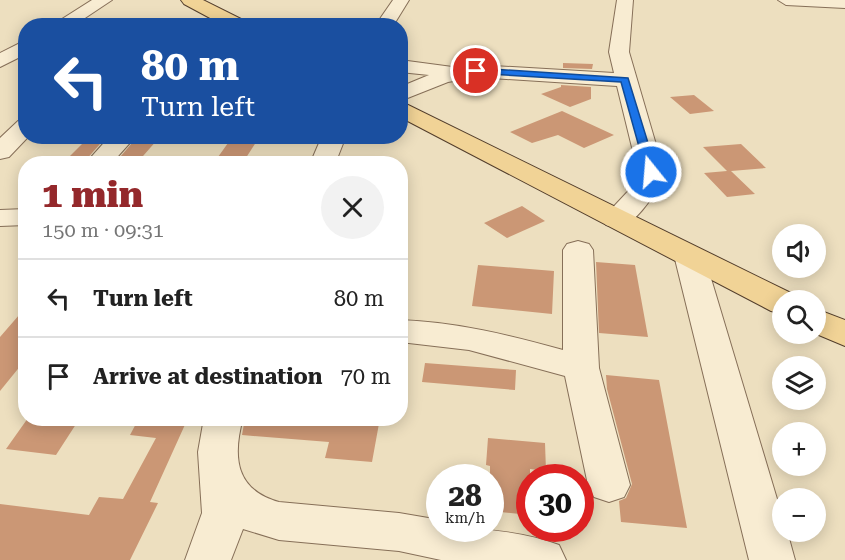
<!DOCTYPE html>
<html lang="en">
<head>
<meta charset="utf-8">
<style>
  :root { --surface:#fff; --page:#f2f2f2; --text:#222; --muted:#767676; --line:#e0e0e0; --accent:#94282b }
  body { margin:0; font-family:"Roboto Serif",serif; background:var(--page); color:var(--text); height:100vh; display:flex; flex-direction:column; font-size:22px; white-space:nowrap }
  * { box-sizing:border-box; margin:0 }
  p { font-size:20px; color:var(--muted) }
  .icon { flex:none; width:33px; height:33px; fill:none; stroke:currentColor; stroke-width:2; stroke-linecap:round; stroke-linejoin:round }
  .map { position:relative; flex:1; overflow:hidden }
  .side { position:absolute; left:18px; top:156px; width:390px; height:270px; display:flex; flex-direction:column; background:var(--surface); border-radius:24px; box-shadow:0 3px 15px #0003 }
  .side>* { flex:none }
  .banner { position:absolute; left:18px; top:18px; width:390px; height:126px; border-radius:24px; box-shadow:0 3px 15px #0003; background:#1a4fa0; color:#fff; overflow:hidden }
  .tools { position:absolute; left:772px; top:224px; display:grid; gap:12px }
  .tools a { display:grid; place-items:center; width:54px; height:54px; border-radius:50%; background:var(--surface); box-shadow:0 3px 15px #0003; font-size:30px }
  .speed { position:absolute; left:426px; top:464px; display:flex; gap:12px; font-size:30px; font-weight:700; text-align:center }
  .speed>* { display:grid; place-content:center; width:78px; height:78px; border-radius:50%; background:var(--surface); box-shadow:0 3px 15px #0003; line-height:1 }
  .speed small { font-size:15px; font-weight:400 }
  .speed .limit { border:9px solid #d22; background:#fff; color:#111 }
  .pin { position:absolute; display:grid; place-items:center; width:51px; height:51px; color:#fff; margin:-26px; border:3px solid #fff; border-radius:50%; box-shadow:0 2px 6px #0007 }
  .me { position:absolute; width:66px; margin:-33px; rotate:343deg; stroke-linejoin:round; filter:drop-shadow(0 0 4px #0008) }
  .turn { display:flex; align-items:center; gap:21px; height:126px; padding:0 24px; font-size:27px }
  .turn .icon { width:78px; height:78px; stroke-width:2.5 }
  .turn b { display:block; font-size:42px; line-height:51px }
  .round { display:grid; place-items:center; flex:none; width:63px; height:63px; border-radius:32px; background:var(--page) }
  .headline { display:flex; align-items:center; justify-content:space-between; height:102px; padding:0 24px }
  h1 { font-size:36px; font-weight:800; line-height:45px; color:var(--accent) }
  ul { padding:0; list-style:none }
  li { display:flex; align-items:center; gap:18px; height:78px; padding:0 24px; border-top:2px solid var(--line) }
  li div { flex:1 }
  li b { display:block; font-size:22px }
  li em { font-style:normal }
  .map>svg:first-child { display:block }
  .building { fill:#cb9775 }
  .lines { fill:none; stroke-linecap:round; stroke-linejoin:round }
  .minor-casing { stroke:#866f58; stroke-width:2 }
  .major-casing { stroke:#533e2c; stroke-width:2 }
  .minor { fill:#f8ecd2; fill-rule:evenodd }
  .major { fill:#f1d396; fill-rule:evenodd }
  .route { fill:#1a73e8; stroke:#114b97; stroke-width:1.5 }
</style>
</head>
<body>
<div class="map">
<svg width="845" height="560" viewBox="0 0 845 560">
  <rect width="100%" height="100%" fill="#eddfbf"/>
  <path class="building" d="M563,63L593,64L592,69L563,68Z
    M561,85L591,87V99L570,107L541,94L561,87Z
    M694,95L714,111L690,114L670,97Z
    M562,111L614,135L584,148L558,135L532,143L510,132Z
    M90,136H107L85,161L66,160Z
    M138,136L158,139L136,164L115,163Z
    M233,136H260L242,164H213Z
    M741,144L766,168L731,171L755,194L727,197L704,173L727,171L703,147Z
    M522,206L545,221L507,238L484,223Z
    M596,262L635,265L648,337L599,333Z
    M478,265L554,271L552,314L472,306Z
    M26,307V359L0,391V337Z
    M425,363L516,370L515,390L422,382Z
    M606,375L659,380L687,528L621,522L619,501L626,498L632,484L607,389Z
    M28,418H80L56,455L6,449Z
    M139,418H188L150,502L158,503L130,560H0V504L89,515L99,497L123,499L156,438L130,435Z
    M245,418H380L372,462L325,458L329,442L242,435Z
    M488,438L545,443L546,471L530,469V515L490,511V466L486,465Z"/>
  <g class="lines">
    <g class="minor-casing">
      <path id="minor" d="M92,0H112L73,26H51Z
        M393,0H409L393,26H375Z
        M617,0H633L629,52L664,172C660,188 640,218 625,225C618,228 613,227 606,225L602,219L632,187L638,172L617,86L476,77L448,82L400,101V87L429,75L400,72V60L460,68L476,65L614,73L609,52Z
        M778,0H845V8L786,5Z
        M26,40V54L0,67V53Z
        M26,119V136H29L9,157L0,159V138L18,121Z
        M110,136H136L111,164H85Z
        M322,136H346L335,164H310Z
        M26,209V225L0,226V210Z
        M578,241L589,244L593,250L599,368L630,485L624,497L609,502L594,497L588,485L565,376L469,350L400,342V320C457,322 509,335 563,350V250L567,244Z
        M689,246L700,249L704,255L783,519V531H787L795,560H749L674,255L678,249Z
        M204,418H243C232,458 236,490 279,502L399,513L440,520V528C480,528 521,531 559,545L566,560H441L399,551L279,540L243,529L231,560H185L202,513L198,452Z"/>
    </g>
    <g class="major-casing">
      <path id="major" d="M181,0H203L247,22L249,26H225L184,4Z
        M400,101L795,295L798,300H783V314L771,311L400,117Z
        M816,309L845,320V346L814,333H816Z"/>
    </g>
    <use href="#minor" class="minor"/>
    <use href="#major" class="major"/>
  </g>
  <path class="route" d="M476,68L628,78L657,172L651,175L646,172L621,82L473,73V69Z"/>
</svg>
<div class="tools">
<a><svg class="icon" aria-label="sound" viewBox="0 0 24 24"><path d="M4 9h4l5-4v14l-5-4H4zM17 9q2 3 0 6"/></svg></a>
<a><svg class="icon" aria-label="search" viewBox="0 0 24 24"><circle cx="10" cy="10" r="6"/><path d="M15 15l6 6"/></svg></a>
<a><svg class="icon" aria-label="layers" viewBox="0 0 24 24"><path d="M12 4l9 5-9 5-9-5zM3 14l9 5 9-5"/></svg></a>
<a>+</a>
<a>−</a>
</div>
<div class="speed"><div>28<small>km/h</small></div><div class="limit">30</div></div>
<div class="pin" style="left:476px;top:71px;background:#d93025"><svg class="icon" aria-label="arrive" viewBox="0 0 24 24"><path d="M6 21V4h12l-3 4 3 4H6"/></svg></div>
<svg class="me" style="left:651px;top:172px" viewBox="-20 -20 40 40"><circle r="17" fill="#1a73e8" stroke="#fff" stroke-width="3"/><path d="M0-11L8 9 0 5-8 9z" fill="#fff"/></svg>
<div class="banner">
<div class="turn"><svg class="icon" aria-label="left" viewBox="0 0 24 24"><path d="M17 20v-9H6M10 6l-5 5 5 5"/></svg><div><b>80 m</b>Turn left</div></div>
</div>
<section class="side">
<div class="headline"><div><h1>1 min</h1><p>150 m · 09:31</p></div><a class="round"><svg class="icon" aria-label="close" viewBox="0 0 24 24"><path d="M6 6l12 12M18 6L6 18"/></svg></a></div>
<ul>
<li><svg class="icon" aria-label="left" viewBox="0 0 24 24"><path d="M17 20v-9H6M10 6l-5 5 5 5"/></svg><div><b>Turn left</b></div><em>80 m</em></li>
<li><svg class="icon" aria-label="arrive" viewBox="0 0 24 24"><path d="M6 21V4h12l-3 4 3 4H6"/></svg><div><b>Arrive at destination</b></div><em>70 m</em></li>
</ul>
</section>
</div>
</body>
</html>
